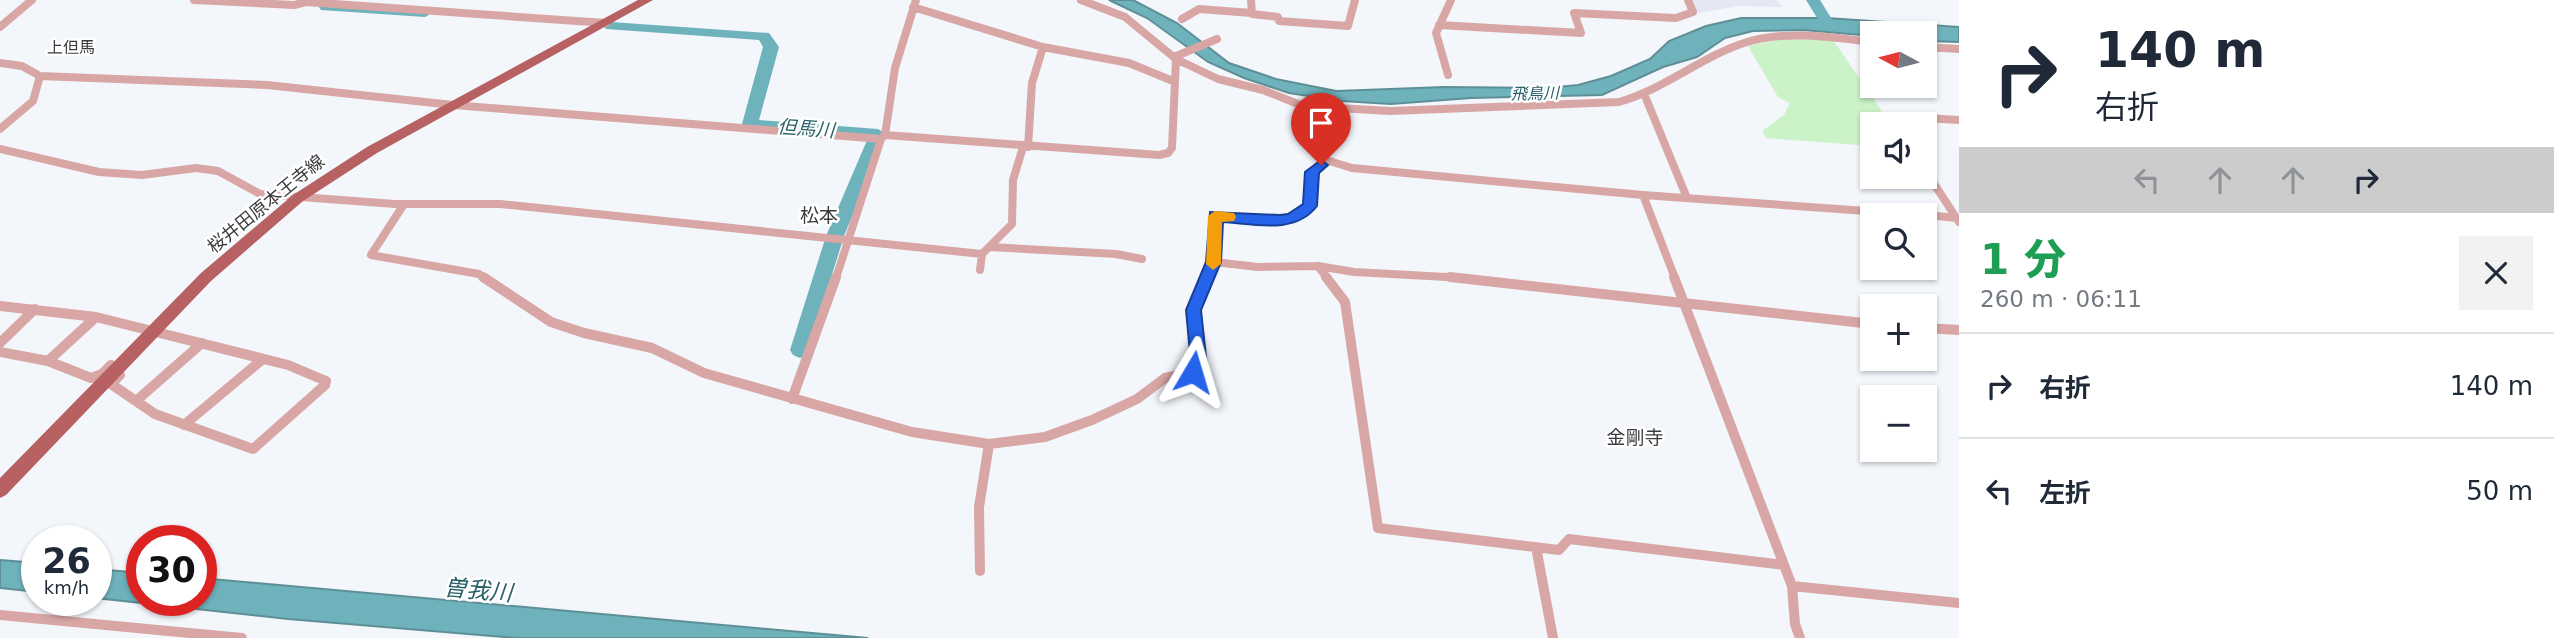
<!DOCTYPE html>
<html lang="ja">
<head>
<meta charset="utf-8">
<style>
  :root { --surface:#fff; --page:#f2f2f3; --text:#1f2937; --muted:#747a83; --line:#e0e1e3 }
  body { margin:0; font-family:"DejaVu Sans","Noto Sans JP",sans-serif; background:var(--page); color:var(--text); height:100vh; display:flex; flex-direction:column; font-size:26px; white-space:nowrap }
  * { box-sizing:border-box; margin:0 }
  p { font-size:23px; color:var(--muted) }
  .icon { flex:none; width:38px; height:38px; fill:none; stroke:currentColor; stroke-width:2; stroke-linecap:round; stroke-linejoin:round }
  .map { position:relative; flex:1; overflow:hidden }
  .side { display:flex; flex-direction:column; background:var(--surface); width:595px }
  .side>* { flex:none }
  .hud { background:#fff; color:var(--text); overflow:hidden }
  .needle { width:46px; rotate:277deg }
  .tools { position:absolute; left:1860px; top:21px; display:grid; gap:14px }
  .tools a { display:grid; place-items:center; width:77px; height:77px; border-radius:0px; background:var(--surface); box-shadow:0 2px 5px #0004; font-size:35px }
  .speed { position:absolute; left:21px; top:525px; display:flex; gap:14px; font-size:35px; font-weight:700; text-align:center }
  .speed>* { display:grid; place-content:center; width:91px; height:91px; border-radius:50%; background:var(--surface); box-shadow:0 2px 5px #0004; line-height:1 }
  .speed small { font-size:18px; font-weight:400 }
  .speed .limit { border:10px solid #d22; background:#fff; color:#111 }
  .pin { position:absolute; display:grid; place-items:center; width:60px; height:60px; color:#fff; margin:-72px -30px; border-radius:50% 50% 50% 0; rotate:-45deg; box-shadow:0 0 7px #0007 }
  .pin .icon { rotate:45deg }
  .me { position:absolute; width:77px; margin:-38px; rotate:7deg; stroke-linejoin:round; filter:drop-shadow(0 0 5px #0008) }
  .turn { display:flex; align-items:center; gap:24px; height:147px; padding:0 21px; font-size:32px }
  .turn .icon { width:91px; height:91px; stroke-width:2.5 }
  .turn b { display:block; font-size:49px; line-height:60px }
  .lanes { display:flex; align-items:center; height:66px; padding:0 21px; background:#0003; justify-content:center; gap:35px; direction:ltr }
  .lanes .off { opacity:.35 }
  .round { display:grid; place-items:center; flex:none; width:74px; height:74px; border-radius:0px; background:var(--page) }
  .headline { display:flex; align-items:center; justify-content:space-between; height:119px; padding:0 21px }
  h1 { font-size:42px; font-weight:800; line-height:52px; color:#1e9e55 }
  ul { padding:0; list-style:none }
  li { display:flex; align-items:center; gap:21px; height:105px; padding:0 21px; border-top:2px solid var(--line) }
  li div { flex:1 }
  li b { display:block; font-size:26px }
  li em { font-style:normal }
  main { display:flex; flex:1; min-height:0 }
  .map>svg:first-child { display:block }
  .built { fill:#e3e8f3 }
  .green { fill:#ccf2c7 }
  .water { fill:#6eb2bc; stroke:#5f8f96; stroke-width:2 }
  .lines { fill:none; stroke-linecap:round; stroke-linejoin:round }
  .river { fill:#6eb2bc; fill-rule:evenodd }
  .minor-far1 { stroke:#d8a7a5; stroke-width:8 }
  .minor { stroke:#d8a7a5; stroke-width:10 }
  .primary { fill:#b76162; fill-rule:evenodd }
  .route { fill:#2563eb; stroke:#184099; stroke-width:2 }
  .slow { fill:#f59e0b }
  .labels { text-anchor:middle; stroke-width:5; stroke-linejoin:round; paint-order:stroke }
  .far-neighbourhood-label { font-size:16px; fill:#3b3c3e; stroke:#fff }
  .far-water-label { font-size:16px; font-style:italic; fill:#276068; stroke:#fff }
  .street-label { font-size:18px; fill:#3b3c3e; stroke:#fff }
  .water-label { font-size:19px; font-style:italic; fill:#276068; stroke:#fff }
  .neighbourhood-label { font-size:19px; fill:#3b3c3e; stroke:#fff }
  .near-water-label { font-size:23px; font-style:italic; fill:#276068; stroke:#fff }
</style>
</head>
<body>
<main>
<div class="map">
<svg width="1959" height="638" viewBox="0 0 1959 638">
  <rect width="100%" height="100%" fill="#f3f6fb"/>
  <path class="built" d="M1691,0H1777L1782,7L1739,6L1698,13Z"/>
  <path class="green" d="M1782,39L1833,40L1880,108L1886,124H1872V146L1766,138L1762,131L1784,115L1790,103L1778,97L1748,46Z"/>
  <path class="water" d="M1109,0H1133L1177,23L1229,63L1276,79L1336,91L1444,87L1547,88L1578,85L1611,76L1650,59L1669,41L1706,26L1741,18H1827L1959,27V42L1925,41V33H1872V36L1803,30L1753,31L1725,38L1697,57L1663,67L1602,95L1471,98L1391,104L1341,101L1289,93L1244,78L1208,62L1147,18Z
    M0,560L37,563V592L0,588Z
    M96,569L142,573V600H201V578L868,638H516L288,619L96,598Z"/>
  <g class="lines">
    <path class="river" d="M1806,0H1820L1836,26L1834,29H1824Z
      M326,3L425,9L432,13L425,17L321,10L319,7Z
      M611,22L769,33L779,47L759,120L878,129L886,134L844,236L807,355L800,358L793,355L790,350L826,236L868,138L744,128L742,124L763,47L759,40L606,29L604,26Z"/>
    <path class="minor-far1" d="M194,0L294,5L306,2L606,23
      M1081,0L1125,17L1176,59L1218,79L1263,90L1303,106L1315,120L1326,160L1352,168L1643,195L1923,215
      M1251,0L1252,14L1278,17L1279,21L1348,26L1355,0
      M913,7L1043,47L1129,63L1173,81
      M1182,19L1199,9L1252,13
      M1439,25L1581,33L1574,13L1676,18L1693,12L1688,0
      M0,27L32,0
      M1925,47L1959,49
      M1174,57L1217,39
      M0,63L22,66L40,76L267,85L453,105L881,139L885,135L1159,155L1168,153L1172,148L1176,59
      M1448,75L1436,33L1451,0
      M1645,96L1687,198
      M1303,106L1390,111L1619,102C1665,89 1702,56 1747,42C1788,30 1831,37 1872,42
      M1896,124L1898,119L1907,117L1959,120
      M0,129L33,101L40,76
      M885,135L895,68L916,0
      M1028,147L1032,83L1043,47
      M0,149L99,172L142,175L196,168L218,171L260,194L395,204H500L982,254
      M1925,170L1959,222
      M1643,195L1675,278
      M404,204L371,255L479,274L485,278
      M1925,215L1958,218
      M990,247L1116,254L1142,259
      M1214,262L1258,267L1318,266L1354,272L1465,278
      M1318,266L1327,278
      M980,270L982,254L1012,224L1013,180L1023,147
      M836,278L881,139
      M1207,278L1214,262L1215,216L1282,219L1305,212L1311,201L1312,172L1326,160"/>
    <path class="minor" d="M483,277L551,322L584,333L652,348L704,373L912,432L989,444L1045,437L1092,420L1137,399L1165,378L1193,372L1199,366L1194,310L1208,277
      M1326,277L1345,302L1378,528L1559,550L1569,539L1784,565
      M1450,277L1872,324
      M1674,277L1792,586L1795,624L1800,638
      M0,306L96,317L288,365L326,381L325,385L253,449L155,414L111,384L120,375
      M1925,328L1959,330
      M0,343L35,309
      M0,352L48,361L91,378L102,374L111,365
      M48,361L96,317
      M792,399L836,277
      M136,401L202,343
      M184,425L263,359
      M1536,547L1553,638
      M980,571L979,507L989,444
      M1792,586L1959,603
      M0,615L242,638"/>
    <path class="primary" d="M638,0H653L377,153L303,201L211,281L6,495L0,498V478L201,273L293,195L367,147Z"/>
  </g>
  <path class="route" d="M1321,160L1328,165L1319,173L1317,206C1295,235 1254,224 1223,222L1221,262L1201,310L1207,366L1199,377H1187L1184,372L1191,364L1186,310L1206,262L1210,212L1280,215L1288,214L1303,204L1305,172Z"/>
  <path class="slow" d="M1215,211L1234,213L1236,217L1234,221L1222,222L1221,264L1213,270L1206,264L1208,216Z"/>
  <g class="labels">
    <g class="far-neighbourhood-label">
      <text x="71" y="53">上但馬</text>
    </g>
    <g class="far-water-label">
      <text transform="translate(1535 93) rotate(-1)" y="6">飛鳥川</text>
    </g>
    <g class="street-label">
      <text transform="translate(266 204) rotate(-39)" y="6">桜井田原本王寺線</text>
    </g>
    <g class="water-label">
      <text transform="translate(806 128) rotate(4)" y="7">但馬川</text>
    </g>
    <g class="neighbourhood-label">
      <text x="819" y="222">松本</text>
      <text x="1635" y="444">金剛寺</text>
    </g>
    <g class="near-water-label">
      <text transform="translate(478 590) rotate(5)" y="8">曽我川</text>
    </g>
  </g>
</svg>
<div class="tools">
<a><svg class="needle" viewBox="-14 -14 28 28"><path d="M0-13l5 13h-10z" fill="#e53935"/><path d="M0 13l5-13h-10z" fill="#747a83"/></svg></a>
<a><svg class="icon" aria-label="sound" viewBox="0 0 24 24"><path d="M4 9h4l5-4v14l-5-4H4zM17 9q2 3 0 6"/></svg></a>
<a><svg class="icon" aria-label="search" viewBox="0 0 24 24"><circle cx="10" cy="10" r="6"/><path d="M15 15l6 6"/></svg></a>
<a>+</a>
<a>−</a>
</div>
<div class="speed"><div>26<small>km/h</small></div><div class="limit">30</div></div>
<div class="pin" style="left:1321px;top:165px;background:#d93025"><svg class="icon" aria-label="arrive" viewBox="0 0 24 24"><path d="M6 21V4h12l-3 4 3 4H6"/></svg></div>
<svg class="me" style="left:1193px;top:372px" viewBox="-20 -20 40 40"><path d="M0-17L14 15 0 8-14 15z" fill="#2563eb" stroke="#fff" stroke-width="4"/></svg>
</div>
<section class="side">
<div class="hud">
<div class="turn"><svg class="icon" aria-label="right" viewBox="0 0 24 24"><path d="M7 20v-9h11M14 6l5 5-5 5"/></svg><div><b>140 m</b>右折</div></div>
<div class="lanes"><svg class="icon off" aria-label="left" viewBox="0 0 24 24"><path d="M17 20v-9H6M10 6l-5 5 5 5"/></svg><svg class="icon off" aria-label="ahead" viewBox="0 0 24 24"><path d="M12 20V5M6 11l6-6 6 6"/></svg><svg class="icon off" aria-label="ahead" viewBox="0 0 24 24"><path d="M12 20V5M6 11l6-6 6 6"/></svg><svg class="icon" aria-label="right" viewBox="0 0 24 24"><path d="M7 20v-9h11M14 6l5 5-5 5"/></svg></div>
</div>
<div class="headline"><div><h1>1 分</h1><p>260 m · 06:11</p></div><a class="round"><svg class="icon" aria-label="close" viewBox="0 0 24 24"><path d="M6 6l12 12M18 6L6 18"/></svg></a></div>
<ul>
<li><svg class="icon" aria-label="right" viewBox="0 0 24 24"><path d="M7 20v-9h11M14 6l5 5-5 5"/></svg><div><b>右折</b></div><em>140 m</em></li>
<li><svg class="icon" aria-label="left" viewBox="0 0 24 24"><path d="M17 20v-9H6M10 6l-5 5 5 5"/></svg><div><b>左折</b></div><em>50 m</em></li>
</ul>
</section>
</main>
</body>
</html>
